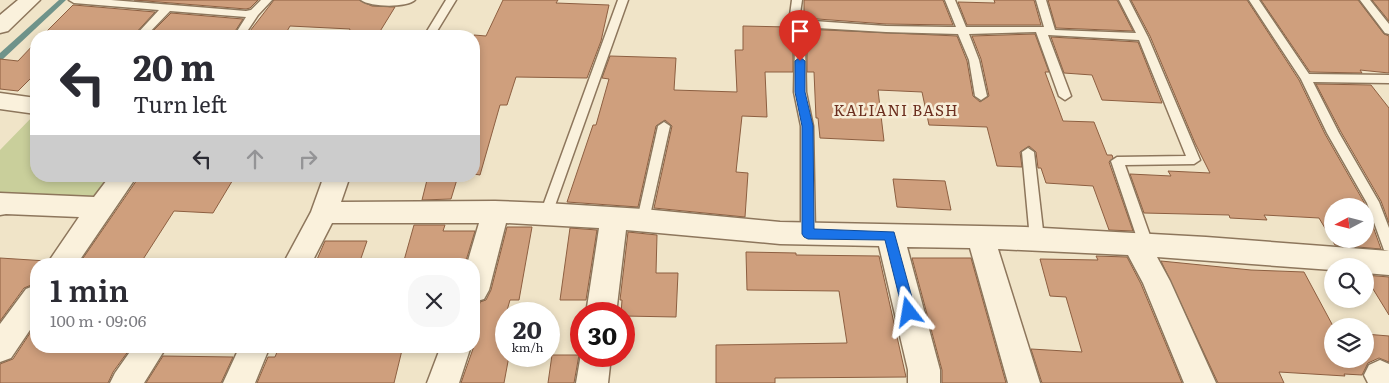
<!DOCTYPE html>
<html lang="en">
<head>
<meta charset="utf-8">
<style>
  :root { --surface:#fff; --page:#f7f7f7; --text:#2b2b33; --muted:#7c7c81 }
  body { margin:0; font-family:Literata,serif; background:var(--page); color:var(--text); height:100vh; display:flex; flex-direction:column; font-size:19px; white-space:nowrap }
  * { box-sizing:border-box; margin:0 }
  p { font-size:16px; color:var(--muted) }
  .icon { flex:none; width:28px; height:28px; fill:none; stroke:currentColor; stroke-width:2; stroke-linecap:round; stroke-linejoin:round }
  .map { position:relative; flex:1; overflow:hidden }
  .details { position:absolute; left:30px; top:258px; width:450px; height:95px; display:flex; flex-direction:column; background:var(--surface); border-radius:20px; box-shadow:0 2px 8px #0003 }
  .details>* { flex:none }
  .guide { position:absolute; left:30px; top:30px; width:450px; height:152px; border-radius:20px; box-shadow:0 2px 8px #0003; background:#fff; color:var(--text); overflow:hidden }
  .needle { width:32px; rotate:263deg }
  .fabs { position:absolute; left:1324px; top:198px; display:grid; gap:10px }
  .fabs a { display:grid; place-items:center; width:50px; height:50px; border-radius:50%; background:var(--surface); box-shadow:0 2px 8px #0003; font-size:25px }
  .speed { position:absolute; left:495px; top:302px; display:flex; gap:10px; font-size:25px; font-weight:700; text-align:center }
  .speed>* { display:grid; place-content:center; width:65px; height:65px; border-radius:50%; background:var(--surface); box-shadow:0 2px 8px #0003; line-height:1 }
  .speed small { font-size:12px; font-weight:400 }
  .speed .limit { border:8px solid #d22; background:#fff; color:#111 }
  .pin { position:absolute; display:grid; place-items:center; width:42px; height:42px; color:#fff; margin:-51px -21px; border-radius:50% 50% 50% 0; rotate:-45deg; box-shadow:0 0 5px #0007 }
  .pin .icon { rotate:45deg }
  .me { position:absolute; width:55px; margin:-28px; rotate:346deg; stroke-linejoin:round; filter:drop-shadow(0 0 4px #0008) }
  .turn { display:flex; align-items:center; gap:18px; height:105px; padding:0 20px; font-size:22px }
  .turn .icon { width:65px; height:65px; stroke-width:2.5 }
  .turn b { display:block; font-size:35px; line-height:42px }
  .lanes { display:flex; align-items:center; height:48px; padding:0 20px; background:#0003; justify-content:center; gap:25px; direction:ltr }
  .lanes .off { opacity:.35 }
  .round { display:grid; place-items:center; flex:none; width:52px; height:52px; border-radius:20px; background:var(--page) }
  .headline { display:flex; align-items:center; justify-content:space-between; height:85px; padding:0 20px }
  h1 { font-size:30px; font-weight:600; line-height:38px }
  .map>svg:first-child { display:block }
  .green { fill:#c9cf9b }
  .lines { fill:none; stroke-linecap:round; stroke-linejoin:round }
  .stream { fill:#6f938a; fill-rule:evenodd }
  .building { fill:#cf9f7d; stroke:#8d5f41; fill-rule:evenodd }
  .lane-casing { stroke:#8d765c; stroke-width:3 }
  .street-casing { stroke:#8d765c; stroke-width:3 }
  .lane { fill:#faf1dc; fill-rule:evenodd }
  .street { fill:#faf1dc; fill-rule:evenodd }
  .route { fill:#1a73e8; stroke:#114b97 }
  .labels { text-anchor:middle; stroke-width:5; stroke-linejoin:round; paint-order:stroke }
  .neighbourhood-label { font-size:15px; letter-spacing:1px; fill:#6b2e1e; stroke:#f7eed8 }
</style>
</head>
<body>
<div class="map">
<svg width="1389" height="383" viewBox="0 0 1389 383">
  <rect width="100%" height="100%" fill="#f0e4c8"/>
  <path class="green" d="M36,113V176H116L98,201L0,198V150Z"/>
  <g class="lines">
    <path class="stream" d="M59,0H66L3,59H0V53Z"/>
  </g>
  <path class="building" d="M134,0H258L250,8L246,9Z
    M274,0H359L372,6L395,7L379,33L349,32L350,29L290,26L286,33L250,31Z
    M503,0H558L556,3L609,5L601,41L587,78L516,77L507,105H500L480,175L474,174V35L486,36Z
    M804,0H943L953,25L886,24L804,18Z
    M994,0H1034L1041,25H967L958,2L995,3Z
    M1048,0H1117L1133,31L1056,28Z
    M1131,0H1247L1299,80L1325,134L1365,204L1381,249L1335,245L1319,218L1264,215L1267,220L1230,218L1229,215L1144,213L1130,174L1171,176L1168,171L1210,173L1195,143L1150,36ZM1332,206H1365V239H1332Z
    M1261,0H1358L1384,34L1389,36V73L1360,70L1362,73L1310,72Z
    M1372,0H1389V21Z
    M73,5H74L155,12L133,36H42Z
    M171,13L243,19L232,36H148Z
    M743,26L788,27L793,45V72H765L767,117L742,116L736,172L748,173L745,217L654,208L672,126L665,120L656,126L638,207L567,202L593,125H596L609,79L602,78L610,56L676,58L674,90L737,92L735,50H743Z
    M803,29L957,36L967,61L973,96L980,102L989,96L981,59L972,36L1035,34L1049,72H1045L1063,121L1094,122L1107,155H1112L1113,158L1109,162L1133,231L1109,230L1093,186L1046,183L1041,168H1038L1036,152L1029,146L1020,152L1022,167L997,166L987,127L929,125L922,92L878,90L884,141L820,138L818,118H816L814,72H807V45Z
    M1051,37L1138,42L1162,103L1102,100L1092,75L1064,73Z
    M36,42V73L18,91L0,89V59L18,61Z
    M1316,84L1371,85L1389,108V223L1381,201L1341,132Z
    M187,176L234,178L213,213L174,211L140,264H79L139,177L184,180Z
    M428,176H458L451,199L422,200Z
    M893,179L945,181L951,210L897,207Z
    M414,225H445L443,231H475L465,264H403Z
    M507,227H532L519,300H510L506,314V356H509L504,383H461L474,346V332L480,302L486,300L491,290Z
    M570,228L597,230L586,300H560Z
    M628,232L657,235L656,273H678L676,317L624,316V314H621L622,300H620Z
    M325,241H367L359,264H315Z
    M746,252L796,253V255L879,256L906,377L775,378V383H716V345L847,343L839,291L747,290Z
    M1096,256L1127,257L1141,284L1182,383H1042L1031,349L1082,352L1066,297L1050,296L1040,259L1098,260Z
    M0,258L47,261L45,264H36V283L24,288L0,321Z
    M912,258H971L1006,383H942V370Z
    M1161,261L1251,270L1304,272L1333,326L1332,359H1365V334L1389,336V362L1379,358L1368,363L1362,375L1344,374L1345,376L1279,372L1284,383H1218Z
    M1365,275L1389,277V315L1365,276Z
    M36,324V346H132L113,372L108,383H0V364L13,359Z
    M403,346L394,383H257L268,357H275L279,347Z
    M552,355H579L574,383H548Z
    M163,356L233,357L221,383H146Z"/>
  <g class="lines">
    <g class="lane-casing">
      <path id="lane" d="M69,0H111L246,11L251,10L261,0H272L258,15L244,36H234L246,17L170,11L146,36H135L159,10L74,3Z
        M361,0H415C406,8 370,7 361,0Z
        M446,0H456L434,36H424Z
        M618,0H628L552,214L551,218H541L540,214Z
        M792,0H802L799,20L886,26L948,27H956L945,0H955L966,27H1044L1036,0H1046L1055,30L1136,33L1119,0H1129L1148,37L1200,160L1194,164L1125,165L1153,244L1151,248L1146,249L1141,248L1139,244L1111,161L1117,157L1186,156L1139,40L1048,35L1071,96L1065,100L1059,96L1036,32L969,34L979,60L987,96L981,100L975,96L969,60L958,34L886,32L800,27L805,45L806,92L813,126L815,234L813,238L808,239L803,238L801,234V126L794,92L795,45L789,23Z
        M1249,0H1259L1309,74L1389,75V83L1313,82L1339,133L1379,202L1389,228V251L1384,250L1367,203L1327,133L1301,79Z
        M1360,0H1370L1389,24V34L1385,33Z
        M664,122L670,126L649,220L648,224H638L637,220L658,126Z
        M1028,148L1034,152L1044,239L1042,243L1037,244L1032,243L1030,239L1022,152Z"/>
    </g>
    <g class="street-casing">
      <path id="street" d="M18,0H40L8,31L0,33V15Z
        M0,93L36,98V114L0,109Z
        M110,176H137L77,264H47L79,217L6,214L0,215V193L94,197Z
        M324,176H350L341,202L495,201L546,203L643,209L780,222L1025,227L1206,237L1389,251V275L1365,273V266H1332V270L1157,257L1170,281L1216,383H1184L1143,283L1128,255L998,249L1040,383H1008L970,248L907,247L940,370V383H908V370L879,246L780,244L626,230L616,314H586L599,228L506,223L489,290L484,299L474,302V264H467L479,223H332L311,264H283L311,212Z
        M36,285V321L11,358L0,362V324L26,289Z
        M134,346H167L144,383H110L115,373Z
        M240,346H270L255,383H223Z
        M441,346H471L459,383H427Z
        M581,354V356H611L608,383H576Z
        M1380,360L1389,364V383H1368L1364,375L1369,365Z"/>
    </g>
    <use href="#lane" class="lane"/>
    <use href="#street" class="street"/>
  </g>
  <path class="route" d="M800,57L805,61V92L813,126L814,229L894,232L916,312L914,316L909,318L905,316L903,312L885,240L808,239L804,237L802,234V126L795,92V61Z"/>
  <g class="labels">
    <g class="neighbourhood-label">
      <text x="896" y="116">KALIANI BASH</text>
    </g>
  </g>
</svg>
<div class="fabs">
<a><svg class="needle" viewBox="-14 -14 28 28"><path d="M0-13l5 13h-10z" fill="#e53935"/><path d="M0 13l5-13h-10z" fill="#7c7c81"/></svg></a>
<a><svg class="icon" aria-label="search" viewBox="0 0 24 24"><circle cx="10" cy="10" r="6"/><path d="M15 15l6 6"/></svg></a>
<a><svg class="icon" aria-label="layers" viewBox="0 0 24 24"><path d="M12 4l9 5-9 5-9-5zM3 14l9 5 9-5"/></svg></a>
</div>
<div class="speed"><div>20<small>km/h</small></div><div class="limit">30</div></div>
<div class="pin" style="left:800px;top:61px;background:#d93025"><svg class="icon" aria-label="arrive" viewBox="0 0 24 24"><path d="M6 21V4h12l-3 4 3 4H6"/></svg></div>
<svg class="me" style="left:909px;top:312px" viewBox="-20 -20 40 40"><path d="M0-17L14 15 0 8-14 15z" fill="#1a73e8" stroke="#fff" stroke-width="4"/></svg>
<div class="guide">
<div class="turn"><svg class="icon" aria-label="left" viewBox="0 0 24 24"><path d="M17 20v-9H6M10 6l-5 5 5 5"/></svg><div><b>20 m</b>Turn left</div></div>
<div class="lanes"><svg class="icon" aria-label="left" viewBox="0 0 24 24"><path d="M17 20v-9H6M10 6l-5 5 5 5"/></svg><svg class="icon off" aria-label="ahead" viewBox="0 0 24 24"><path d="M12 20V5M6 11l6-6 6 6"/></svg><svg class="icon off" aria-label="right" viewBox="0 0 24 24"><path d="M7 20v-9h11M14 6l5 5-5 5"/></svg></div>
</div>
<section class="details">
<div class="headline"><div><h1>1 min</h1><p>100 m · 09:06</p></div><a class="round"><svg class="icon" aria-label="close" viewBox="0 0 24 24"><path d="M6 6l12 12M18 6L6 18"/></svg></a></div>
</section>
</div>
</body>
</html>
